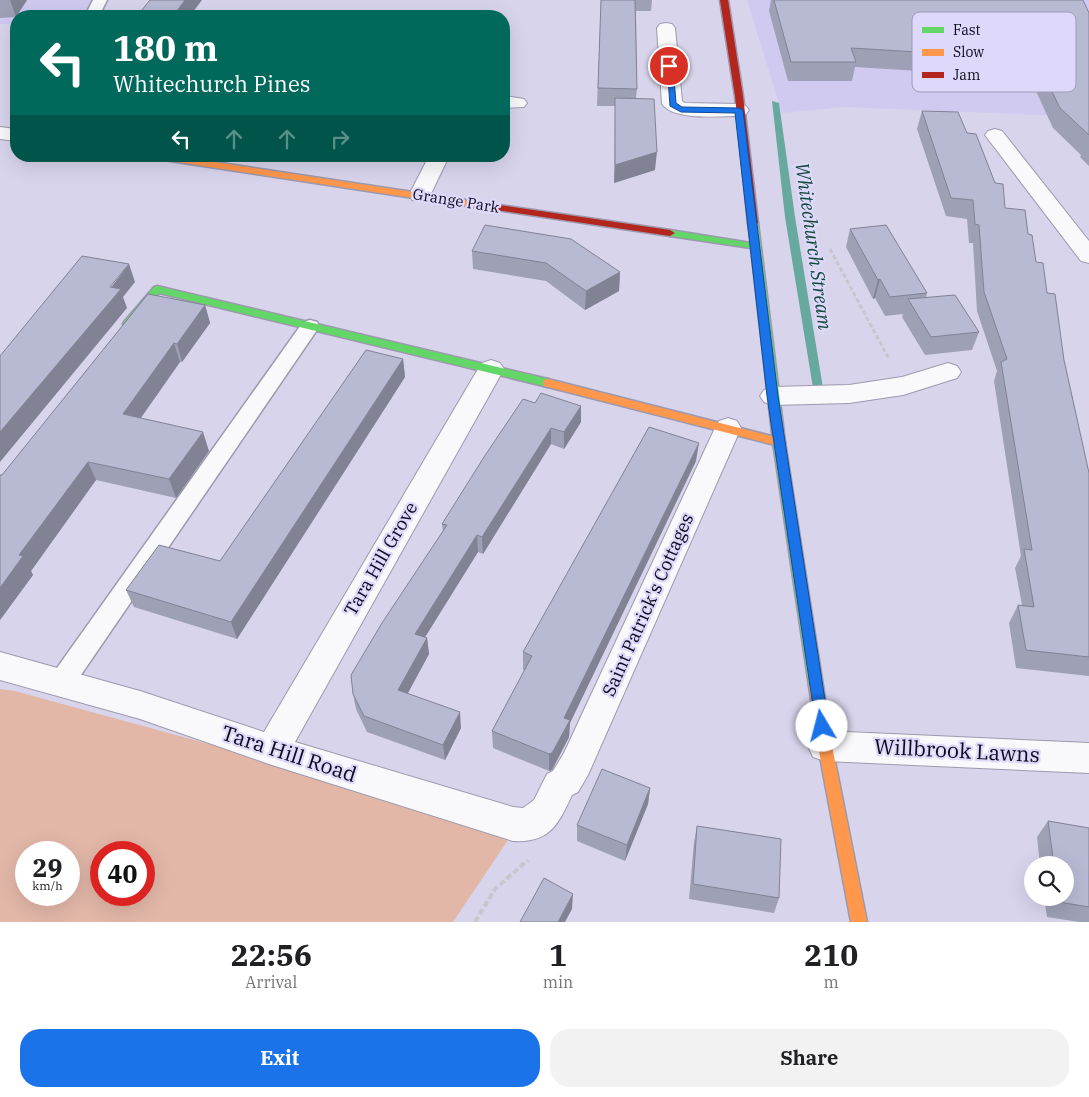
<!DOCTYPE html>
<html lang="en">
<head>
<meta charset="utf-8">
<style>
  :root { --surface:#fff; --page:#f2f2f2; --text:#202124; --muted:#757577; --accent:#1a73e8 }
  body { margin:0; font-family:"IBM Plex Serif",serif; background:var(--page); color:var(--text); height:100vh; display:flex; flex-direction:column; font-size:19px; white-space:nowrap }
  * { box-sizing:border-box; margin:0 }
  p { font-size:16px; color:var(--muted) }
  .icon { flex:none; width:28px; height:28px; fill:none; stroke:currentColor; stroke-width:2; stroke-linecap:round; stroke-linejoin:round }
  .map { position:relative; height:922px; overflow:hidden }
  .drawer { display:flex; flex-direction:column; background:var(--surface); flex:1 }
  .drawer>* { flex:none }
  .hud { position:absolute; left:10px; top:10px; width:500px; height:152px; border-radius:20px; box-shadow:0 5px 20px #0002; background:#00695c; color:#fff; overflow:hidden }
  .tools { position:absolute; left:1024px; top:856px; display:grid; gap:10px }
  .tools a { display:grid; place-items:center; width:50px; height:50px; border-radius:50%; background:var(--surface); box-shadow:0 5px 20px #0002; font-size:25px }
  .speed { position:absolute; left:15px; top:841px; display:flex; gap:10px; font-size:25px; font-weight:700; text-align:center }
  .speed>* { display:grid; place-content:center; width:65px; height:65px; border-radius:50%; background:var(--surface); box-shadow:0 5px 20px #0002; line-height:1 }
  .speed small { font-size:12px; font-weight:400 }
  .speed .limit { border:8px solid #d22; background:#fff; color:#111 }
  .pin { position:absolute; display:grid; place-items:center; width:42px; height:42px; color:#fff; margin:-21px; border:2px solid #fff; border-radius:50%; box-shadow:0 1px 5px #0007 }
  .me { position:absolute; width:55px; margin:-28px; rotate:352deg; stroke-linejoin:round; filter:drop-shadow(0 0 4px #0008) }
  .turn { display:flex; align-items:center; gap:18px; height:105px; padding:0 20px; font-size:22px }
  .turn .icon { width:65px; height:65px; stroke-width:2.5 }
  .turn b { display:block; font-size:35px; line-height:42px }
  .lanes { display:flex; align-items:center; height:48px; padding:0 20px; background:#0003; justify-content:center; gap:25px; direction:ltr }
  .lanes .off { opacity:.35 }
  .eta { display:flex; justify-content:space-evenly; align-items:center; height:85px; text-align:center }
  .eta b { font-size:30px; font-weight:700; line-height:35px }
  .button { display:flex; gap:10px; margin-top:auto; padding:10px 20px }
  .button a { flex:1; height:58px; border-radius:20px; background:var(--accent); color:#fff; font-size:20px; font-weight:700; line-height:58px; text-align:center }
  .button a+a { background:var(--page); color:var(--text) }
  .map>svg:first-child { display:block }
  .built { fill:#d0caf1 }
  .green { fill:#e2b7a8; fill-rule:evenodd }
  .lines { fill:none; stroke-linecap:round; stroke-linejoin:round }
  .stream { fill:#67a99e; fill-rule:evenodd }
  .lane-casing { stroke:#9d99ad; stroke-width:3 }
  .street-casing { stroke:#9d99ad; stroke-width:2 }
  .fast-casing { stroke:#9d99ad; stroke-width:3 }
  .slow-casing { stroke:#9d99ad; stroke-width:3 }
  .jam-casing { stroke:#9d99ad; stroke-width:3 }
  .path-far1 { stroke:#c7c6cd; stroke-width:3; stroke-dasharray:4.5 2.5; stroke-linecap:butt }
  .path { stroke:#c7c6cd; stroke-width:4; stroke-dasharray:6 3; stroke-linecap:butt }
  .lane { fill:#f9f9fc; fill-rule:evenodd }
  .street { fill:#f9f9fc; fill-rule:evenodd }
  .fast { fill:#63d668; fill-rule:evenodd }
  .slow { fill:#ff974d; fill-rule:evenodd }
  .jam { fill:#b3261e; fill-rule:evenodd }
  .wall { fill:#9ea0b6 }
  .shaded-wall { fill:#818294 }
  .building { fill:#b8bad4; stroke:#818294 }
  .route { fill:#1a73e8; stroke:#114b97 }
  .labels { text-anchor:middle; stroke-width:4.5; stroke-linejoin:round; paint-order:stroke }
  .far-street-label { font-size:15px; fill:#0d091c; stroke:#ded9fb }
  .street-label { font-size:18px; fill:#0d091c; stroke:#ded9fb }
  .water-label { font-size:19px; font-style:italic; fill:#12493b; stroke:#ded9fb }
  .near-street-label { font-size:21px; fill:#0d091c; stroke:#ded9fb }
  .key { fill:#ded9fb; stroke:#9f9bb8; stroke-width:1 }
  .key-label { font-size:14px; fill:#0d091c }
</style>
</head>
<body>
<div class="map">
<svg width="1089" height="922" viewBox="0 0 1089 922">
  <rect width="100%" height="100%" fill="#d8d4ec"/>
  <path class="built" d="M0,0H95L88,16H16V24H0Z
    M747,0H1089V117L843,107L782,113Z"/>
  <path class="green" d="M0,689L15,691L516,828L453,922H0ZM26,852H69V895H26ZM101,852H144V895H101Z"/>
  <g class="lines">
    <path class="stream" d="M772,101L779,103L795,217L824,394L819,398L814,394L785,217Z"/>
    <g class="lane-casing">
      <path id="lane" d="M93,0H107L99,16H85Z
        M310,320L317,322L319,326L317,330L70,691L61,694L52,691L48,683L52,675L303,322Z"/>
    </g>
    <g class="street-casing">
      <path id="street" d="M666,23L672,24L675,28L682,101L685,103L739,104L746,106L749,110L746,114L739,116C720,116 674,121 662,104L657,28L660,24Z
        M504,96L524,99L527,103L524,107L504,108Z
        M0,127L16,129V141L0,139Z
        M995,129L1002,131L1089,241V263L1081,261L988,139L985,135L988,131Z
        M429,156H449L428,200L420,201L412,200L409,195Z
        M491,360L500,363L504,369L295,742L513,807L523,808L534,800L547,774L553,771L564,753L715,428L719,421L728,418L737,421L741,428L588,775L578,792L572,795C558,825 550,843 513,841L272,765L140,719L0,680V652L140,691L264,732L478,369L482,363Z
        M948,363L957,366L961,372L957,378L903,395L849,403L773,405L764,402L760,396L764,390L773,387L849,385L902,377Z
        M825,731L1089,743V773L825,761L813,757L808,746L813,735Z"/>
    </g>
    <g class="fast-casing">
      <path id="fast" d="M753,220L758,223L785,442L823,686L821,690L816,692L811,690L809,686L773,442L751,248L670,236L665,233L670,230L751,243L748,223Z
        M157,286L548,379L553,383L548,387L159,293L132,326H124L123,324L124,322L154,287Z"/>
    </g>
    <g class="slow-casing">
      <path id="slow" d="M153,156H175L499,205L503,208L499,211L157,159Z
        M548,379L779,438L785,442L779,446L544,386L543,383L544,380Z
        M816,680L821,682L823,686L832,746L867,922H851L818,746L809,686L811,682Z"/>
    </g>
    <g class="jam-casing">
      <path id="jam" d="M720,0H728L743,96L758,223L753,226L748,223L735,96Z
        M499,205L670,230L675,233L670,236L496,210L495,208Z"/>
    </g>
    <path class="path-far1" d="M830,249L889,359"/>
    <path class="path" d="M475,922L495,889L528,860"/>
    <use href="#lane" class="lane"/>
    <use href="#street" class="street"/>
    <use href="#fast" class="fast"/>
    <use href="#slow" class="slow"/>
    <use href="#jam" class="jam"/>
  </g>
  <path class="wall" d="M0,0H27L16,17L0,18Z
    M601,0H652L651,11H636L637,89L636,98L655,170L614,183L615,106H597Z
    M771,0H1083L1089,13V166L1080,157L1081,155L1053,128L1030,78L855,67L852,81H788L769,11Z
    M922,111L967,133L1005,208L1028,234L1036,262L1047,293L1064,360L1089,473V676L1016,668L1009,623L1018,605H1022L1015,568L1021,556L994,381L997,371L977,311L973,243H969L967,219L946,216L917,129Z
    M850,229L927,293L926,297L979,332L972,350L925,355L902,317L903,314L885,316L875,298L873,299L846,247Z
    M472,251L620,272L619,291L585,310L546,281L473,269Z
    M205,305L210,323L182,362H180L141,418L209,451L176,498L96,480L31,571L33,575L0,620L2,475Z
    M403,359L405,377L237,639L134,607L126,590L220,561Z
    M535,403L581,406V422L564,449L551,444L483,554L478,552L425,637L427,638L429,654L407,694L461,728L445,760L367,732L356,709L353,694L443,531L442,524Z
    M696,461L570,723L569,737L552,770L549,771L493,748L492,731L525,670H523V652Z
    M650,788L648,804L625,861L577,841V825Z
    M1048,821L1089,828V922H1079L1047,917L1044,898H1065V865H1040L1037,837Z
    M697,826L779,898L774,913L689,899L694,842Z"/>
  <path class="shaded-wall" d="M10,0H27L16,17Z
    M185,0H202L190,16H173Z
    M657,152L655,170L614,183L615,165Z
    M129,264L135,282L123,297L127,308L0,462V432Z
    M620,272L619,291L585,310L586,291Z
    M880,279L875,298L873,299L878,280Z
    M205,305L210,323L182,362L177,344Z
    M174,343L180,362L130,433L123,414Z
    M403,359L405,377L237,639L231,622Z
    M581,406V422L564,449V432Z
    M551,428V444L483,554L482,537Z
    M203,432L209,451L176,498L169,479Z
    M699,443L696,461L570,723L569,737L552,770L549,771V754L564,718Z
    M88,462L96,480L31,571L33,575L0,620V588L19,555Z
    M477,535L478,552L417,650L415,634Z
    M427,638L429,654L401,706L398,690Z
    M460,712L461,728L445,760L443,745Z
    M650,788L648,804L625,861L627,845Z
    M573,894L572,909L565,922H558Z"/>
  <path class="building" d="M150,0H185L173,16H137Z
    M601,0H635L637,89L598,88Z
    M774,0H1083L1089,13V135L1060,108L1036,59L851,48L856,62H791Z
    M615,98L654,99L657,152L615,165Z
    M922,111L958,112L967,133L976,134L995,183L1003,184L1005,208L1025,210L1028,234L1032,235L1036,262L1043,263L1047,293L1055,294L1064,360L1089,473V657L1026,650L1018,605L1034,607L1024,549L1032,550L1001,362L1007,359L984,292L979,225L975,224L973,200L951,198Z
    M485,225L571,239L620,272L586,291L546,263L472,251Z
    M886,225L927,293L890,297L880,279L878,280L850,229Z
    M82,256L129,264L110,287L121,289L0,432V356Z
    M148,294L205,305L177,344L174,343L123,414L203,432L169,479L88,462L19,555L23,556L0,588V475H2Z
    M955,295L979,332L931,337L908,299Z
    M366,350L403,359L231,622L126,590L159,545L220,561Z
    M541,393L581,406L564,432L551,428L482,537L477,535L415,634L427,638L398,690L460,712L443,745L364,716L353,694L351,675L382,623L447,525L442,524L484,457L523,399L535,403Z
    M649,427L699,443L564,718L570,720L552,753L549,754L492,731L532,656L523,652Z
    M602,769L650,788L627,845L577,825Z
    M1048,821L1089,828V907L1059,902L1058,898H1065V865H1054Z
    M697,826L781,839L779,898L693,884Z
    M544,878L573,894L558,922H520Z"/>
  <path class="route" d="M667,64L673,66L676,103L682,107L739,108L743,110L778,396L829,726L827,730L822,732L818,730L816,726L767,396L735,113L681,112L670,106Z"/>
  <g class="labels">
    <g class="far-street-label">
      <text transform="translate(456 201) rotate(9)" y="5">Grange Park</text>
    </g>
    <g class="street-label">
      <text transform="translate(381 559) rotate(-60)" y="6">Tara Hill Grove</text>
      <text transform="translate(648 605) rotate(-66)" y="6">Saint Patrick's Cottages</text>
    </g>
    <g class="water-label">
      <text transform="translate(814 246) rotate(82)" y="7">Whitechurch Stream</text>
    </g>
    <g class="near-street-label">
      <text transform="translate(957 751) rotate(3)" y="7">Willbrook Lawns</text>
      <text transform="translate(289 754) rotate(18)" y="7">Tara Hill Road</text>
    </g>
  </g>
  <rect x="912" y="12" width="164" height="80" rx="8" class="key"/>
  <rect x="922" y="27" width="22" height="6" fill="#63d668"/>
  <rect x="922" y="49" width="22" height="7" fill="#ff974d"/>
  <rect x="922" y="72" width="22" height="6" fill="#b3261e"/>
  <g class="key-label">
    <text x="953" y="35">Fast</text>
    <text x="953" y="57">Slow</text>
    <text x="953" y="80">Jam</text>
  </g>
</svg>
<div class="tools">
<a><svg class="icon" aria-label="search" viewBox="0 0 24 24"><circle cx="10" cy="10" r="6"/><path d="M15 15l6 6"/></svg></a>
</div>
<div class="speed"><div>29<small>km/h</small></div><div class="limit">40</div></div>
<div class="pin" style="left:669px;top:66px;background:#d93025"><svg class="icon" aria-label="arrive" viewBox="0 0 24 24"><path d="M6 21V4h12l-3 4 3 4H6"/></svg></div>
<svg class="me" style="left:822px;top:726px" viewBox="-20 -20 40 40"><circle r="19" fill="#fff"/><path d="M0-13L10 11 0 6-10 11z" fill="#1a73e8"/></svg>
<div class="hud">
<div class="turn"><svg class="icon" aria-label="left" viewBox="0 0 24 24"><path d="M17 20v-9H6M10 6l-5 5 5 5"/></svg><div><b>180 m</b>Whitechurch Pines</div></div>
<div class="lanes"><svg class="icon" aria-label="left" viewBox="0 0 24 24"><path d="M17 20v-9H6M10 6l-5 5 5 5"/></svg><svg class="icon off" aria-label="ahead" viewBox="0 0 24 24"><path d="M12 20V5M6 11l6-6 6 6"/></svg><svg class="icon off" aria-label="ahead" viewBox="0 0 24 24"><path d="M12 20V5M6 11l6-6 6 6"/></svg><svg class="icon off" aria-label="right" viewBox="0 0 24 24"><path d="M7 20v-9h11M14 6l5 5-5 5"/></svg></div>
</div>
</div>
<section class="drawer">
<div class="eta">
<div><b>22:56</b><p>Arrival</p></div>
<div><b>1</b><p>min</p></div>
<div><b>210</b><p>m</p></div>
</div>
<div class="button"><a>Exit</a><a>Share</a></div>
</section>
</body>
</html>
